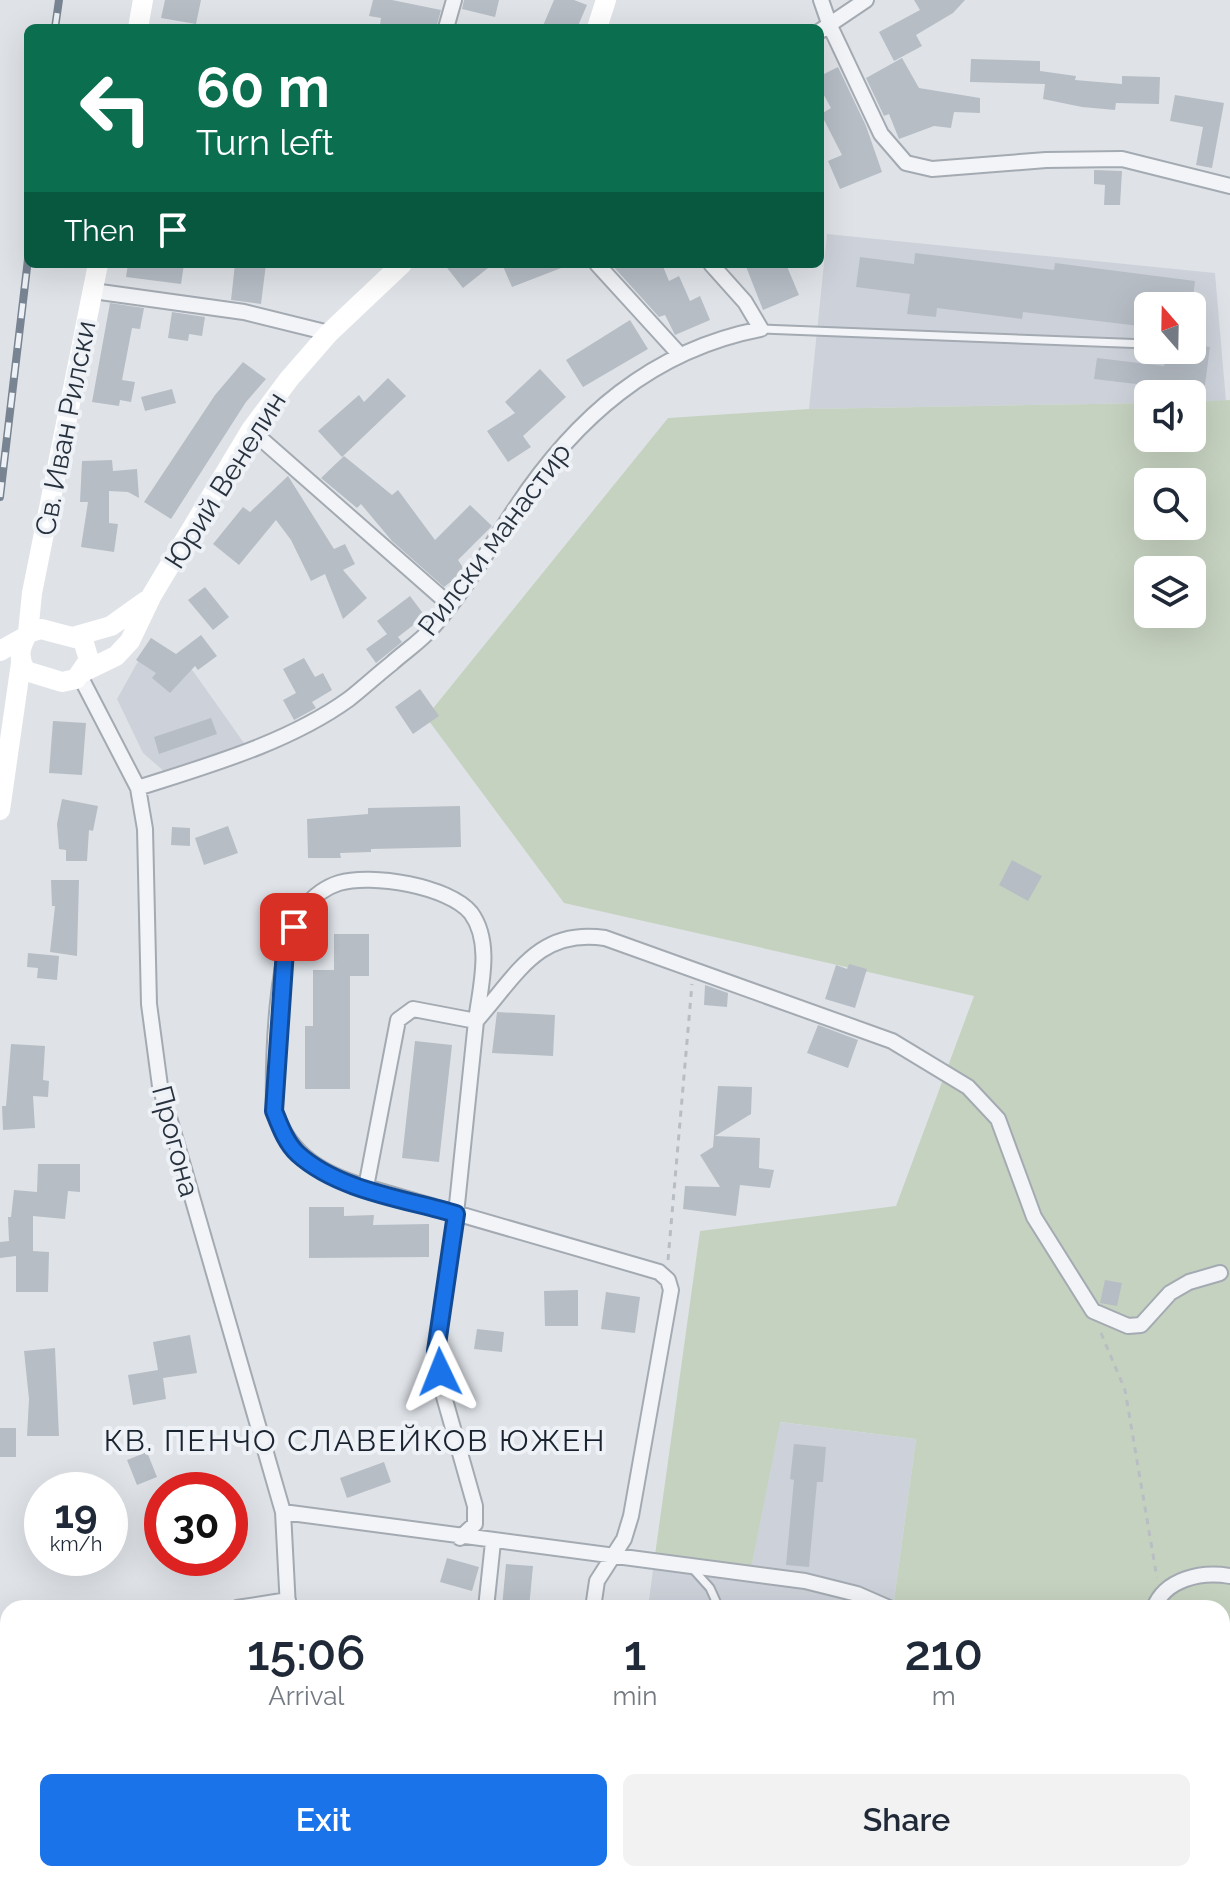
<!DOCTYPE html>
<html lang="en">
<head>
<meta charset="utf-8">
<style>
  :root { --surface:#fff; --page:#f2f2f3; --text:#1f2937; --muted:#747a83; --accent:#1a73e8 }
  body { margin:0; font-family:Raleway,sans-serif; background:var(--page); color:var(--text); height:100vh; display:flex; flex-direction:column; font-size:30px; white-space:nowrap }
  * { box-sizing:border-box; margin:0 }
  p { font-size:26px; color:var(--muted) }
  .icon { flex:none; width:44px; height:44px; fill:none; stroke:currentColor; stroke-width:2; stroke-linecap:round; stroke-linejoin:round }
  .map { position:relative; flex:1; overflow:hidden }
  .sheet { position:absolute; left:0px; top:1600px; width:1230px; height:282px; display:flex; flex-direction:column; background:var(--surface); border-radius:24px 24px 0 0; box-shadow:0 8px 32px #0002 }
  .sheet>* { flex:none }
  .guide { position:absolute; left:24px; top:24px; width:800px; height:244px; border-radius:12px; box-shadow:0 8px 32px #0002; background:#0b6e4f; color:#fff; overflow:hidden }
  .needle { width:52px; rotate:340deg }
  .tools { position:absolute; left:1134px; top:292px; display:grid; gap:16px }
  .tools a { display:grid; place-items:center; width:72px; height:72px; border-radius:12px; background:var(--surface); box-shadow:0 8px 32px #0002; font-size:40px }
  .speed { position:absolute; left:24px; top:1472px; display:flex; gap:16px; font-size:40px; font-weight:700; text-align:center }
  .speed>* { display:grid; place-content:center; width:104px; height:104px; border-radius:50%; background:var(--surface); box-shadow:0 8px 32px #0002; line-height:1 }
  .speed small { font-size:20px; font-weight:400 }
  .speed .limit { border:12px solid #d22; background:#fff; color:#111 }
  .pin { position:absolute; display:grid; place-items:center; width:68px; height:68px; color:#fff; margin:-34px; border-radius:16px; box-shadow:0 4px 12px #0006 }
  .me { position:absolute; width:88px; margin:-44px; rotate:358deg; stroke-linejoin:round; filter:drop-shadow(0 0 6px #0008) }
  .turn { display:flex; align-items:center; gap:28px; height:168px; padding:0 40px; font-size:36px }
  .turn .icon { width:104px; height:104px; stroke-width:2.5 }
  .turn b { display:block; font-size:56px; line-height:68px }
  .then { display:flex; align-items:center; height:76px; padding:0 40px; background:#0003; gap:16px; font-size:30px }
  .eta { display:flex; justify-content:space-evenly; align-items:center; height:136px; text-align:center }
  .eta b { font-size:48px; font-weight:600; line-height:56px }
  .action { display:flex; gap:16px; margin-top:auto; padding:16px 40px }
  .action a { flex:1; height:92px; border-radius:12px; background:var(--accent); color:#fff; font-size:32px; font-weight:600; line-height:92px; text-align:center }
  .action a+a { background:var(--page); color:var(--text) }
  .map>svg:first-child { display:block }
  .built { fill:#cdd2da; fill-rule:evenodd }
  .green { fill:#c6d2c0; fill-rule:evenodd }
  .building { fill:#b6bdc5 }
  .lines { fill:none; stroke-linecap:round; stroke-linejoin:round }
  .lane-casing { stroke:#a4aab2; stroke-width:11 }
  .street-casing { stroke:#a4aab2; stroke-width:18 }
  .path { stroke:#b9bec3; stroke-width:3; stroke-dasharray:6 6; stroke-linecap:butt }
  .lane { stroke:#f2f4f7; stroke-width:7 }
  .street { stroke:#f2f4f7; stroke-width:14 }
  .secondary { stroke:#fff; stroke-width:20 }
  .rail-casing { stroke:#788492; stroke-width:8 }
  .rail { stroke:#eef2f6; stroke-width:5; stroke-dasharray:15; stroke-linecap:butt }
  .route-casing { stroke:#114b97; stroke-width:20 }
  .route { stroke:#1a73e8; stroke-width:14 }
  .labels { text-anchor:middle; stroke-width:8; stroke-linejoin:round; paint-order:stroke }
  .street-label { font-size:28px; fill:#28323f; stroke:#eef2f6 }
  .neighbourhood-label { font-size:30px; letter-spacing:2px; fill:#1a2330; stroke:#eef2f6 }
</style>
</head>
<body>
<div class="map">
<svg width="1230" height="1881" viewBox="0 0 1230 1881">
  <rect width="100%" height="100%" fill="#dfe3e8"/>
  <path class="built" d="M827,234L1215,273L1226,401L1192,402V394H1148V403L809,409ZM1148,306H1192V350H1148Z
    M151,638L193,671L244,743L167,774L143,753L117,699Z
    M779,1422L916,1439L893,1608H648L654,1562L750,1574Z
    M612,1874H910V1881H611Z"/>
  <path class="green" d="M1230,400V1881H989L988,1874H1222V1608H893L916,1439L780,1422L750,1574L654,1562L700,1231L896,1206L974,996L564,903L426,717L668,418L809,409L1148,403V438H1192V402ZM1148,482H1192V526H1148ZM1148,570H1192V614H1148Z"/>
  <path class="building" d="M165,0H201L196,24L161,18Z
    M373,0H392L441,10L436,28L380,25L381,18L369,16Z
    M464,0H499L495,17L462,9Z
    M554,0H574L587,5L577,28H542Z
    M914,0H965L953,13L916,35L922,46L894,61L879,32L920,10Z
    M902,58L919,88L980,98V113L954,112L951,128L934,126L899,139L889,114L884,116L866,78Z
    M971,59L1040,61V71L1076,76L1075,80L1122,84V76L1160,77L1159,104L1116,103L1115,110L1082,107L1043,99L1045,84L970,82Z
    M838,67L866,126L882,172L840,189L828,161L842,155L821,114L831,108L820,88V76Z
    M1175,95L1224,103L1212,168L1196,165L1203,127L1170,121Z
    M1094,170L1122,171L1120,205H1104L1105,185L1094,184Z
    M915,253L1054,270L1055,263L1195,281L1192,306H1148V327L1023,312L1022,319L937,308L936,317L907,314L910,294L856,287L860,257L914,264Z
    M128,264H184L181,284L126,277Z
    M235,264H266L261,304L231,300Z
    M444,264H493L463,288Z
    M502,264H569V265L512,287Z
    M611,264H662L669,281L679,276L690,301L700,296L710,320L675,335L665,315L659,317Z
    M745,264H786L799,295L763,310Z
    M110,303L144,308L140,329L132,328L122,380L135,382L131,402L120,400L119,406L92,402Z
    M172,312L205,317L202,336L189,334L188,341L168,338Z
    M630,320L648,349L583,387L566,360Z
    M1192,344L1210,347L1204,392L1094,379L1097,358L1164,366L1166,350H1192Z
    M243,362L266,379L246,402L171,519L144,502L215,395Z
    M540,369L566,397L523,436L531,447L508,462L487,431L515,413L505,402Z
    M388,378L406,396L342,457L318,431L359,395L364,402Z
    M172,389L176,403L145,411L141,397Z
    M344,456L392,495L398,490L435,540L470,505L492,526L458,560L464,569L461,574L444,587L392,541L361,504L357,508L321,478Z
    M112,460L113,471L137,469L139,498L128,492L109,491V523L118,524L114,552L81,547L88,502H80L82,461Z
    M288,476L334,549L345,544L355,564L343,570L367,598L343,619L325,574L311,581L291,540L276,520L239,565L213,544L243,507L250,512Z
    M205,587L229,617L213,630L188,600Z
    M410,596L425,616L398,637L402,642L376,663L366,649L387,634L377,621Z
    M201,635L217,656L198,670L195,666L170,693L152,678L156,673L136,660L151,638L176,654Z
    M304,658L315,677L323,673L332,690L312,702L316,708L294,720L283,700L296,693L283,669Z
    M420,689L439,716L413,734L395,707Z
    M211,718L217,734L159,754L154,737Z
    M53,721L86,723L82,775L49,773Z
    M62,799L98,806L93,831L89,830L87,861H66V850L59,849L57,824Z
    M460,806L461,847L371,849V852L340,853L341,858H308L307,819L368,814V808Z
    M228,826L238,853L204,865L195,838Z
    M172,827L190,828V846L171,845Z
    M1012,860L1042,876L1028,901L999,885Z
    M51,880H79L77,956L50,952L55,906H52Z
    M334,934H369V976H350V1089H305V1026H313V970H334Z
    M28,953L59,956L57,980L37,978L38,968L27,967Z
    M849,964L867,969L855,1008L825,999L836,965L847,969Z
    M705,985L728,993L727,1007L704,1005Z
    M497,1012L555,1015L553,1056L492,1053Z
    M818,1025L858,1040L848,1068L807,1053Z
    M415,1041L452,1045L439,1162L402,1158Z
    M11,1044L45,1046L43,1080L49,1081L48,1097L33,1096L35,1128L3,1130L2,1106H6Z
    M718,1086L752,1087L751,1114L715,1136L760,1138L759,1168L774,1170L770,1188L740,1185L736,1216L683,1209L685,1186L720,1187L700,1155L713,1147Z
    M38,1164H80V1192L68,1191L65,1219L33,1216V1251L49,1252L48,1292H16V1256L0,1258V1242L9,1241L8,1217H11L14,1190L37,1192Z
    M309,1207H344V1216L374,1215L373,1225L429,1224V1257L309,1258Z
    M1105,1280L1122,1283L1117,1306L1100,1303Z
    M578,1290V1326H545L544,1291Z
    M606,1292L640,1297L635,1333L601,1329Z
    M477,1329L504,1332L502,1352L474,1349Z
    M190,1335L197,1373L163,1378L166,1399L133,1405L128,1375L158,1370L153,1342Z
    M55,1348L59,1436H27L29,1399L24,1351Z
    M0,1428H16V1457H0Z
    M794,1444L826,1447L823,1482H817L809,1567L786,1565L794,1480L790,1479Z
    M147,1452L157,1477L137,1485L127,1460Z
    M384,1462L391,1482L347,1498L340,1478Z
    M447,1558L479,1567L472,1591L440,1582Z
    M506,1564L533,1566L529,1608L502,1607Z"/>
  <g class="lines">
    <g class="lane-casing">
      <path id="lane" d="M761,329L1147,344
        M693,1569L710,1588L719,1608
        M708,1881V1874"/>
    </g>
    <g class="street-casing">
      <path id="street" d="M821,0L830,26L881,134L906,163L932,169L1046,160L1122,159L1230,186
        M446,28L454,0
        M820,31L866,0
        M597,264L680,355
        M93,291L244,312L329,333
        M251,430L450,605
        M80,676L138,788L145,829L149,1004L160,1086L283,1512L288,1608
        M138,788C209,765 288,743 349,699C363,688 377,675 391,664C404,652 420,642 432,628C464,592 488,550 515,509C575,418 652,350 761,329L745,302L711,264
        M476,1021C517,975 538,928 605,938L892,1041L968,1087L998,1119L1034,1217L1093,1311L1128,1326L1141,1325L1170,1293L1189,1282L1220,1273
        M366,1187L659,1272L668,1280L671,1290L631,1516L624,1539L597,1581L593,1608
        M283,1512L805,1581L857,1594L889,1608
        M460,1538L475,1524V1506L443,1393L436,1351L456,1214L476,1021L413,1009L398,1020L366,1187C322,1174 291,1156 274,1111C273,1064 275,943 304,908C313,897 326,887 339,883C371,873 449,886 471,913C493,943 480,988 476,1021
        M237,1608L288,1600
        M486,1608L493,1542
        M1154,1608C1165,1579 1201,1571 1230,1576
        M0,1870L10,1881
        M305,1874L306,1881
        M159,1881L161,1874"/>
    </g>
    <path class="path" d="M668,1260L692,984
      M1101,1333L1125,1390L1157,1578"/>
    <use href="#lane" class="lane"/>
    <use href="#street" class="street"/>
    <path class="secondary" d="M138,28L143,0
      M597,28L606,0
      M41,629L83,640L89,660L76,679L62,682L26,671C17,658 20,646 28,633Z
      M28,633L32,593L98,264
      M76,636L111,626L146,601
      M0,651L25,637
      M83,672L116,656L130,641L152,595L251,430L289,379L329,333L402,264
      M0,810L21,663"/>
    <g class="rail-casing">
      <path id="rail" d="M55,28L59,0
        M0,497L28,259"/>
    </g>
    <use href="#rail" class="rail"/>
  </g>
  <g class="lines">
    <g class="route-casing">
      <path id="route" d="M294,927L285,950L274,1111C280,1126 286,1143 298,1154C339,1191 406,1199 456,1214L436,1351L440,1372"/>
    </g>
    <use href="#route" class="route"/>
  </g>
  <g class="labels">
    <g class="street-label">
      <text transform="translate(65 428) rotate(-79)" y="10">Св. Иван Рилски</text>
      <text transform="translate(225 480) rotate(-58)" y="10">Юрий Венелин</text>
      <text transform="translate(494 539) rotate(-53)" y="10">Рилски манастир</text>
      <text transform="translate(176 1141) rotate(75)" y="10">Прогона</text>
    </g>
    <g class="neighbourhood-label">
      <text x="355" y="1451">КВ. ПЕНЧО СЛАВЕЙКОВ ЮЖЕН</text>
    </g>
  </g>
</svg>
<div class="tools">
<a><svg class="needle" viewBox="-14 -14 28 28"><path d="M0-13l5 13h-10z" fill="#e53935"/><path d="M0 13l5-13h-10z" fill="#747a83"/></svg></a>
<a><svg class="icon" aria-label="sound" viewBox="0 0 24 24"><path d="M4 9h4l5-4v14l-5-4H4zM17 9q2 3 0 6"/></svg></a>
<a><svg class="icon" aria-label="search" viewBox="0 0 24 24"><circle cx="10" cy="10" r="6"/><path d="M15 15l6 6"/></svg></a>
<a><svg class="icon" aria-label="layers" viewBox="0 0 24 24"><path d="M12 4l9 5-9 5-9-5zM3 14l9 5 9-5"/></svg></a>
</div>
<div class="speed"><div>19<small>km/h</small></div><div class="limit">30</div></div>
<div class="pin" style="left:294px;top:927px;background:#d93025"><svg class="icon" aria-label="arrive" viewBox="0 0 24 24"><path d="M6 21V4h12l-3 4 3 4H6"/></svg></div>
<svg class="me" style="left:440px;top:1372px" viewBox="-20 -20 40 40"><path d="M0-17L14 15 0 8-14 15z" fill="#1a73e8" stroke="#fff" stroke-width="4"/></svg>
<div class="guide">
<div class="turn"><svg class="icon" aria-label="left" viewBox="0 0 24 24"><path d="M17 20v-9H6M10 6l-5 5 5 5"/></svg><div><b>60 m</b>Turn left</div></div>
<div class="then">Then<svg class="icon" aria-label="arrive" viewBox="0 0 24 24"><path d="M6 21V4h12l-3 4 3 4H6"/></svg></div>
</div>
<section class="sheet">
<div class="eta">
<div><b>15:06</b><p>Arrival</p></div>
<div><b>1</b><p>min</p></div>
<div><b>210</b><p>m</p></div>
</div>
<div class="action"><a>Exit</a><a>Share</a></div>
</section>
</div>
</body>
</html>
